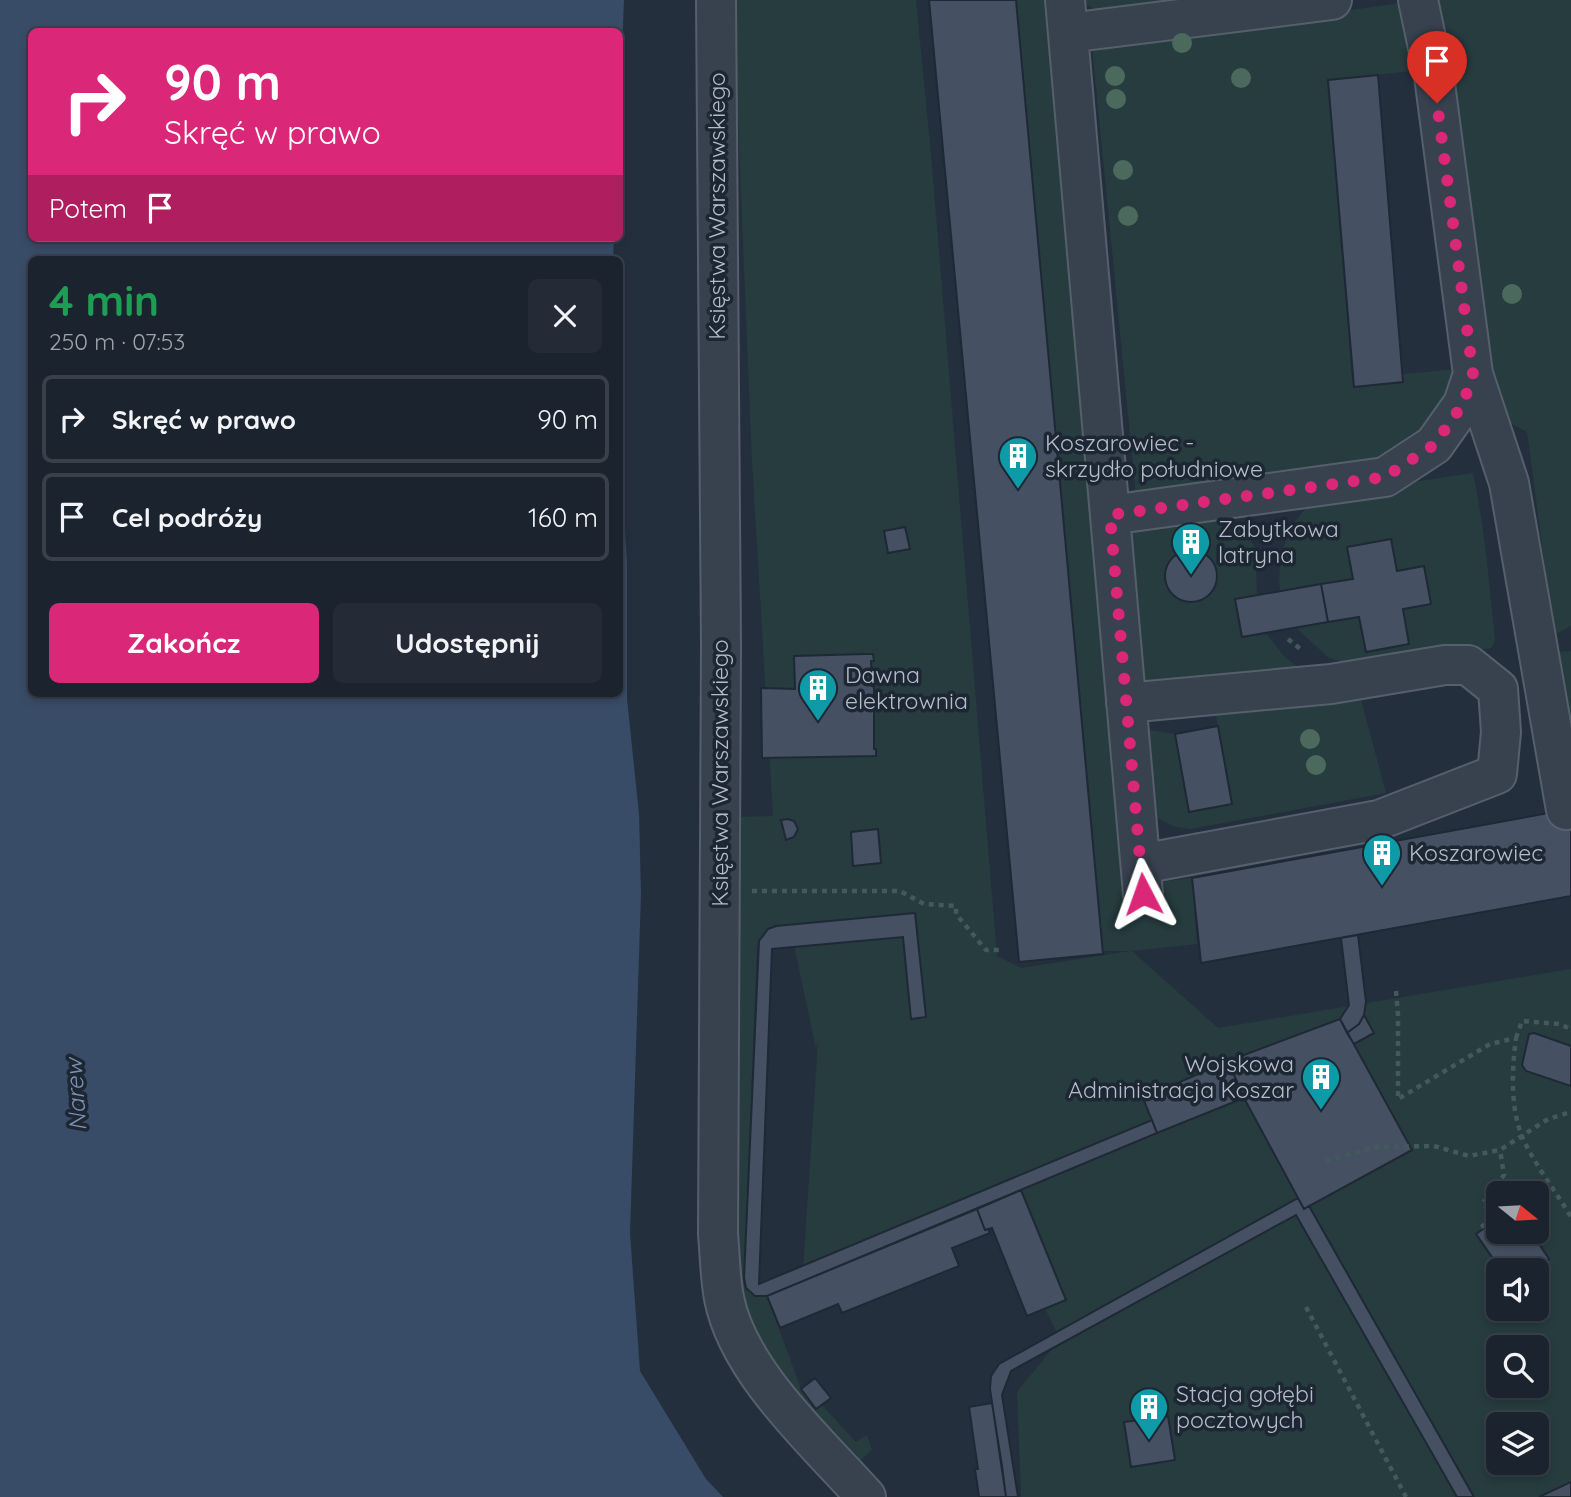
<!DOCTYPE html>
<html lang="pl">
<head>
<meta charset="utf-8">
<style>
  :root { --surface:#1b232e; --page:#242b36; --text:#f1f3f6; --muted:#a0a4aa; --line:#39404a; --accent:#db2777 }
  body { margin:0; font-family:Quicksand,sans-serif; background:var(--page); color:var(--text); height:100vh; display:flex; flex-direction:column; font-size:26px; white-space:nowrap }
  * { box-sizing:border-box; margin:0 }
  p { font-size:23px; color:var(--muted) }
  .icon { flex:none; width:38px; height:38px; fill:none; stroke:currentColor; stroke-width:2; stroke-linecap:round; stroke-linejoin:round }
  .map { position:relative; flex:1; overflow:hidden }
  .drawer { position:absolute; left:28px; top:256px; width:595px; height:441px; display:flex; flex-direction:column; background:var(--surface); border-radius:10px; box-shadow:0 4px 10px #0003,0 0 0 2px var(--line) }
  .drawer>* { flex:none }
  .top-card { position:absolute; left:28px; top:28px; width:595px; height:214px; border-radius:10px; box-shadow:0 4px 10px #0003,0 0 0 2px var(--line); background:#db2777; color:#fff; overflow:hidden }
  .needle { width:46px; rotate:108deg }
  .buttons { position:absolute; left:1486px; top:1181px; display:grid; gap:14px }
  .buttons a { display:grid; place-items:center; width:63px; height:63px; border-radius:10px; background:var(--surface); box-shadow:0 4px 10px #0003,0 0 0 2px var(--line); font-size:35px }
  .pin { position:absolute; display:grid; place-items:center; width:60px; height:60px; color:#fff; margin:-72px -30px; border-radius:50% 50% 50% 0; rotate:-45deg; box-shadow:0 0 7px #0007 }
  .pin .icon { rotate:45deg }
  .me { position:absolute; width:77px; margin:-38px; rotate:356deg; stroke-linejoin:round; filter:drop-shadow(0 0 5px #0008) }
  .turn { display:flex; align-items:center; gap:24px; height:147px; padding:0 21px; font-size:32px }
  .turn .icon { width:91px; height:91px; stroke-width:2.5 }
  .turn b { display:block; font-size:49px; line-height:60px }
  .then { display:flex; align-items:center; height:66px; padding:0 21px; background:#0003; gap:14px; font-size:26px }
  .round { display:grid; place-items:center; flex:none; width:74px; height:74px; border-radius:10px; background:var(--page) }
  .headline { display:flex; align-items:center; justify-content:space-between; height:119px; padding:0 21px }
  h1 { font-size:42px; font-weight:700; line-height:52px; color:#1e9e55 }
  .button { display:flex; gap:14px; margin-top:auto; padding:14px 21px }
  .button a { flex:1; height:80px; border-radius:10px; background:var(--accent); color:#fff; font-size:28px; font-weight:700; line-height:80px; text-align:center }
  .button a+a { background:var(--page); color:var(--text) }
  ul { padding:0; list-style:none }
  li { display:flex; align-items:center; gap:21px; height:88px; margin:0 14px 10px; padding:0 7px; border:4px solid var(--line); border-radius:10px }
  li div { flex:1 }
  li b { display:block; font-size:26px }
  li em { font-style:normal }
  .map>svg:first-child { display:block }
  .green { fill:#263c3f; fill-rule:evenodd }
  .water { fill:#394c67 }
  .building { fill:#455162; stroke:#1f2835; stroke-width:2 }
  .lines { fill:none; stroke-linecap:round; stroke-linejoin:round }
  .minor-casing { stroke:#565f6c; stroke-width:42 }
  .path { stroke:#44595c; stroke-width:4.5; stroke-dasharray:5 5; stroke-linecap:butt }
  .minor { stroke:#38414e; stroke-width:38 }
  .tree { fill:#4b6a5d }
  .route { stroke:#db2777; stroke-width:12; stroke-dasharray:0 21.6 }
  .labels { text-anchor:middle; stroke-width:7; stroke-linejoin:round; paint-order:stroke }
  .street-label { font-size:23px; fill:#b4bcc9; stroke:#1d2633 }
  .poi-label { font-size:23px; fill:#b4bcc9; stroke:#1d2633; text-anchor:start }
  .water-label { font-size:24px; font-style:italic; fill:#7c92b1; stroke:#1d2633 }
</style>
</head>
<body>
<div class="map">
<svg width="1571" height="1497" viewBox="0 0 1571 1497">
  <rect width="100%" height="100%" fill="#242f3e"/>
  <path class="green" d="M733,0H916L931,154L997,956L1021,968L1130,951H1103L1016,0H1045L1055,58L1135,885L1192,878L1197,944L1132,951L1218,1028L1571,969V1497H1021L1017,1392L1060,1339L989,1196L803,1270L818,1040L816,1049L790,926L768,929L757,947L744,1278C747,1291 753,1298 767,1296L801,1389L816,1409L822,1405L856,1442L867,1435L872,1449L857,1464L773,1372L736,1285L733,817L773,816L752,461ZM1498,1194H1536V1232H1498ZM1498,1270H1536V1309H1498ZM1498,1348H1536V1386H1498ZM1498,1424H1536V1463H1498Z
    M1085,0H1215L1102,13L1085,4Z
    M1435,0H1571V626L1554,635L1527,432L1506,421L1492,383Z
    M1408,2L1412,71L1328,80L1352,378L1354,386L1403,382V374L1458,369L1459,385L1425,431L1385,460L1136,496L1092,46Z
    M1473,473C1485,528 1489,584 1495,640L1491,648L1363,668L1329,658L1295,627L1359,617L1366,652L1409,644L1403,609L1431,604L1424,567L1397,571L1391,539L1348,547L1353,579L1280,591C1276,554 1290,510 1327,495Z
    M1220,513L1244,528L1255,548L1257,595L1235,599L1241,636L1266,633L1284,656L1308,675L1145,690L1131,526Z
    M1571,651V729L1557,652Z
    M1358,688L1386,793L1191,829L1175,827L1156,817L1149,730L1175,734L1189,812L1232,804L1215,710Z"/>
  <path class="water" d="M0,0H624L620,97V32H32V238H614L613,259H32V693H620V447L627,564V699L639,814L641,893L630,1233L640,1371L706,1479L723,1497H0Z"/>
  <path class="building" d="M929,0H1016L1103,954L1019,962Z
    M1378,75L1403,382L1354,387L1328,80Z
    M905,527L910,549L888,553L884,531Z
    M1391,539L1397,571L1424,566L1431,604L1403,609L1409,644L1366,652L1359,617L1328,622L1321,584L1353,579L1347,547Z
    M1165 576a26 26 0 1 1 52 0a26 26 0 1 1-52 0Z
    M1321,584L1328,622L1242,637L1235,599Z
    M866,654H873L874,661H871L872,686L874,687V749H876V756L762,758L761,688L795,689L794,656Z
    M1218,726L1232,804L1189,812L1175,734Z
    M1571,809V896L1201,963L1192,878Z
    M788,819L794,821L798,829L794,837L786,840L781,820Z
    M878,829L881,863L853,866L851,832Z
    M915,913L926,1017L911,1019L903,937L772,949L759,1284L1152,1120L1157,1133L767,1296H755L746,1288L744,1278L759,941L768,929L776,926Z
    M1358,935L1366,1002L1364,1015L1359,1024L1347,1033L1340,1019L1349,1005L1341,938Z
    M1364,1015L1374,1033L1354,1044L1347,1033L1359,1024Z
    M1340,1019L1412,1150L1304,1209L1244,1098L1228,1061Z
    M1534,1033L1571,1046V1086L1526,1071L1522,1065L1529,1034Z
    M1228,1061L1244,1098L1157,1133L1143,1098Z
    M1021,1190L1066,1300L1027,1316L992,1228L985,1230L977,1209Z
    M1298,1198L1304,1209L1309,1206L1474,1497H1457L1296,1215L1011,1371L1002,1395L1018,1497H1006L990,1389L991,1376L999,1364Z
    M977,1209L985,1230L988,1229L990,1233L952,1248L959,1266L842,1313L838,1304L780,1328L767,1296Z
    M1498,1219V1232H1531L1549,1259L1532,1270H1501L1476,1234Z
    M815,1378L831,1398L816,1409L801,1389Z
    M992,1403L1002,1466L1006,1497H979L975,1469H978L969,1407Z
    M1168,1416L1175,1460L1131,1467L1124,1422Z
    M1571,1482V1497H1539Z"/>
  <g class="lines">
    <g class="minor-casing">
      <path id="minor" d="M716,0L721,646L718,1234C720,1255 720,1277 724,1298C738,1372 817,1442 866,1497
        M1065,0L1143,894
        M1418,0L1434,76L1473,374L1509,483L1566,810
        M1068,33L1332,0
        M1110,515L1385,477L1434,445L1463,404L1473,374
        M1126,703L1331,684L1445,665H1468L1498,689L1501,732L1497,774L1379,820L1141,864"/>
    </g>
    <path class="path" d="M1288,639L1303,651
      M752,891H900L924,904L956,906V914L986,950H999
      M1396,991L1398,1015V1099L1490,1044L1516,1038C1512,1067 1510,1108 1522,1136C1532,1161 1557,1193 1571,1217
      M1516,1038L1522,1021L1559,1024L1571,1029
      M1326,1161L1375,1147L1434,1146L1469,1156L1500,1150L1548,1119L1571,1112
      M1493,1219L1483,1203L1504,1175L1500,1150
      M1481,1227L1498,1216
      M1306,1307L1406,1497"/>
    <use href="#minor" class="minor"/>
  </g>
  <g class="tree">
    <circle cx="1182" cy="43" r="10"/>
    <circle cx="1115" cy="76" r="10"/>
    <circle cx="1241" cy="78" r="10"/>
    <circle cx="1116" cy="99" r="10"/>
    <circle cx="1123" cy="170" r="10"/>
    <circle cx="1128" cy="216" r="10"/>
    <circle cx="1512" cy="294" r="10"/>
    <circle cx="1310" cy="739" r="10"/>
    <circle cx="1316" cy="765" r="10"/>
  </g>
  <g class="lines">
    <path class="route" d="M1143,894L1110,515L1385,477L1434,445L1463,404L1473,374L1437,103"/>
  </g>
  <defs>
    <g id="building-pin" transform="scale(2.0125)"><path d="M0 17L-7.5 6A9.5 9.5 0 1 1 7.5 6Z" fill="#0f9aa8" stroke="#1d2633"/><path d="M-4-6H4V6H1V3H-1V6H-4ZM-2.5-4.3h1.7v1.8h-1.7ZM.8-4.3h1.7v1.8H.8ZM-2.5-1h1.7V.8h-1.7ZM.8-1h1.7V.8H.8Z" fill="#fff"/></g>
  </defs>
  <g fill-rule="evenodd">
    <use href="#building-pin" x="1018" y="456"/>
    <use href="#building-pin" x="1191" y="542"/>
    <use href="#building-pin" x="818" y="688"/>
    <use href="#building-pin" x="1382" y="853"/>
    <use href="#building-pin" x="1321" y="1077"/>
    <use href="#building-pin" x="1149" y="1407"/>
  </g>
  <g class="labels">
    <g class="street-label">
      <text transform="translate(717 206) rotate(-90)" y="8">Księstwa Warszawskiego</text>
      <text transform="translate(720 773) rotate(-90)" y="8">Księstwa Warszawskiego</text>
    </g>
    <g class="poi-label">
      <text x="1045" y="451">Koszarowiec -<tspan x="1045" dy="26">skrzydło południowe</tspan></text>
      <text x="1218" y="537">Zabytkowa<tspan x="1218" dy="26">latryna</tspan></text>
      <text x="845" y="683">Dawna<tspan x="845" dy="26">elektrownia</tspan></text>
      <text x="1409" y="861">Koszarowiec</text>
      <text x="1294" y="1072" text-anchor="end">Wojskowa<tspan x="1294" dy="26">Administracja Koszar</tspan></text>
      <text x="1176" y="1402">Stacja gołębi<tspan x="1176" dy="26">pocztowych</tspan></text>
    </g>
    <g class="water-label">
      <text transform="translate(76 1095) rotate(-94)" y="8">Narew</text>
    </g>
  </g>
</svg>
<div class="buttons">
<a><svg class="needle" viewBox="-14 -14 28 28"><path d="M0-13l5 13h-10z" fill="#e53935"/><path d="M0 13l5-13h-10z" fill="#a0a4aa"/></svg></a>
<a><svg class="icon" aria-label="sound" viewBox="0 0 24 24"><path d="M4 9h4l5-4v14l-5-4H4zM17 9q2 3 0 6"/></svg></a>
<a><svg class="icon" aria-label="search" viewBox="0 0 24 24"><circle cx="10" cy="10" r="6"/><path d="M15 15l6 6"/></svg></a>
<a><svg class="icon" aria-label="layers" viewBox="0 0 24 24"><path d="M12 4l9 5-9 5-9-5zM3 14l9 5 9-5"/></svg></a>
</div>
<div class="pin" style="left:1437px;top:103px;background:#d93025"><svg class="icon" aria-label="arrive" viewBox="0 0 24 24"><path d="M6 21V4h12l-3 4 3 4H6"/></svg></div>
<svg class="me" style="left:1143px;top:894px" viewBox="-20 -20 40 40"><path d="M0-17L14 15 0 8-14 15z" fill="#db2777" stroke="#fff" stroke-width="4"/></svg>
<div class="top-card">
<div class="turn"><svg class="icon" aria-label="right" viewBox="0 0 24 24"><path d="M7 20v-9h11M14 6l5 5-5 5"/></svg><div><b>90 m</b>Skręć w prawo</div></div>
<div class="then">Potem<svg class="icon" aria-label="arrive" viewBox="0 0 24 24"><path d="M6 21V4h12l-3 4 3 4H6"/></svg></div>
</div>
<section class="drawer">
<div class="headline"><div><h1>4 min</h1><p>250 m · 07:53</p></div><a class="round"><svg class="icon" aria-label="close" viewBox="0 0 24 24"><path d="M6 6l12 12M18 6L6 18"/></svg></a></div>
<ul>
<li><svg class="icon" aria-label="right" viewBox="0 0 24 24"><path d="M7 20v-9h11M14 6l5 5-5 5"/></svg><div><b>Skręć w prawo</b></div><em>90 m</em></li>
<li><svg class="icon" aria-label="arrive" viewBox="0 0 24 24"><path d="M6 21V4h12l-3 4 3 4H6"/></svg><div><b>Cel podróży</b></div><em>160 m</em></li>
</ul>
<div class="button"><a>Zakończ</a><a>Udostępnij</a></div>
</section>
</div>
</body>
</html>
